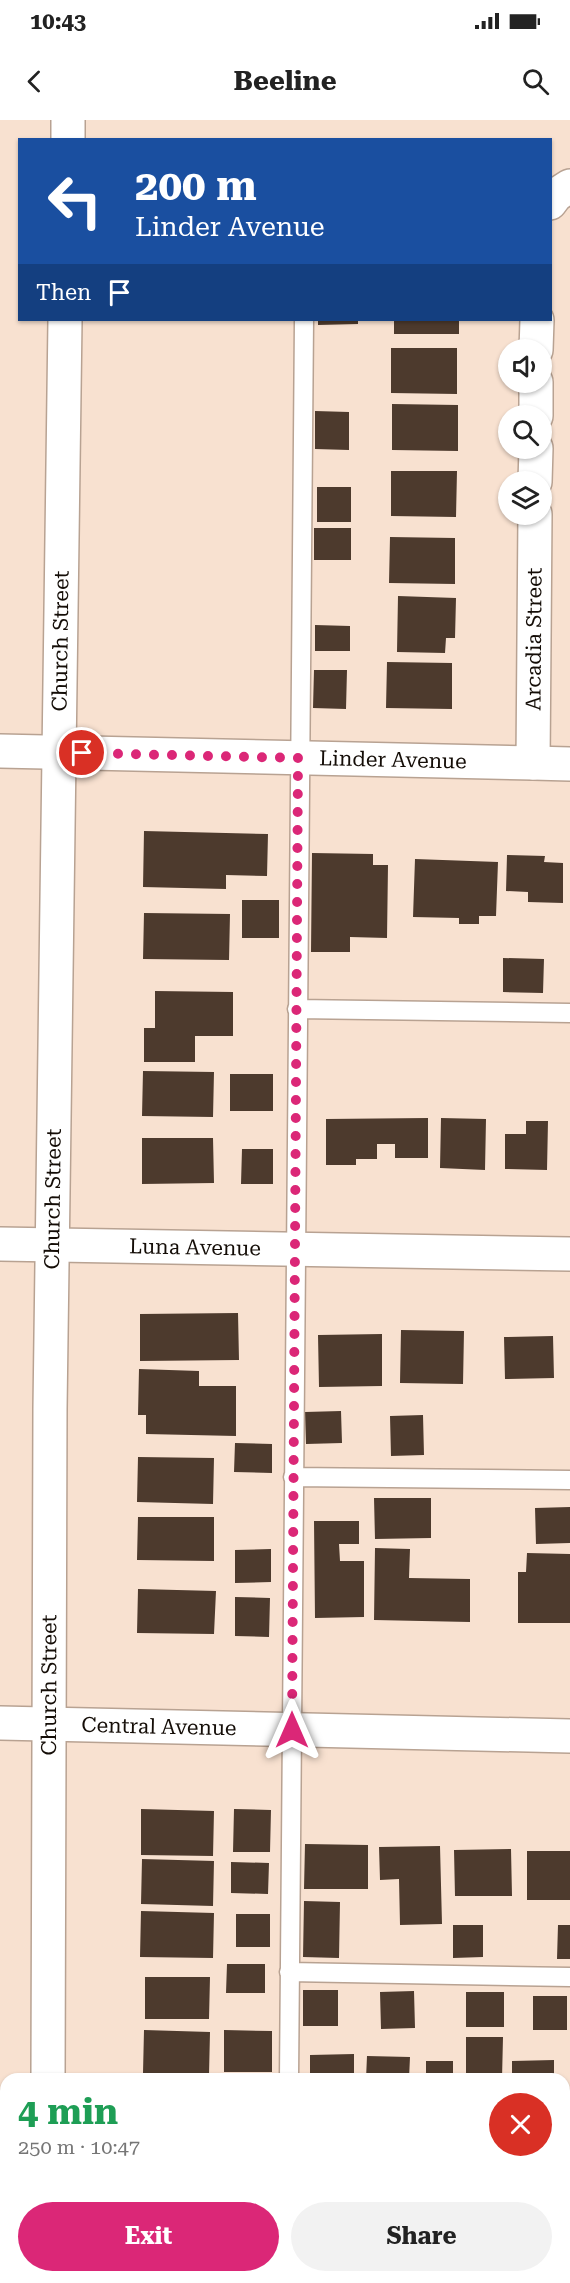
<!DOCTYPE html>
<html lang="en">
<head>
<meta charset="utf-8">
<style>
  :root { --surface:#fff; --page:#f2f2f2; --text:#222; --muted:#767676; --accent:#db2777 }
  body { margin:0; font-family:"Roboto Serif",serif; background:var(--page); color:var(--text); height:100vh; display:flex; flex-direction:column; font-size:22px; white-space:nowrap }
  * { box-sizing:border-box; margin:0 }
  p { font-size:20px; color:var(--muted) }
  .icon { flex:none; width:33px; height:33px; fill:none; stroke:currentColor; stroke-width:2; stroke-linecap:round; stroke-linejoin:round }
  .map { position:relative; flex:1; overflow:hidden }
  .details { position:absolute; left:0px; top:1953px; width:570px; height:210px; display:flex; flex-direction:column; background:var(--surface); border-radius:18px 18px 0 0; box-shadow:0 2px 4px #0004 }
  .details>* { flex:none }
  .banner { position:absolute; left:18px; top:18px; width:534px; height:183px; border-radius:0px; box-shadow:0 2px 4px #0004; background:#1a4fa0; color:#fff; overflow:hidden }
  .fabs { position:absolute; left:498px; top:219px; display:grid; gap:12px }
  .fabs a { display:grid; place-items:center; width:54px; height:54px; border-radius:50%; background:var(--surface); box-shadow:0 2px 4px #0004; font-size:30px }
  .pin { position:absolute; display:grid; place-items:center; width:51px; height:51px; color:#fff; margin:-26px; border:3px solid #fff; border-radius:50%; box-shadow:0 2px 6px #0007 }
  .me { position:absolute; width:66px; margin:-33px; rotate:0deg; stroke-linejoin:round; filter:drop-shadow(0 0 4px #0008) }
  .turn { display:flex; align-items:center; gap:21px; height:126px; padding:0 18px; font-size:27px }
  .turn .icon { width:78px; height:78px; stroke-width:2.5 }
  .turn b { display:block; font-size:42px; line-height:51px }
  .then { display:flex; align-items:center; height:57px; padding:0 18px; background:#0003; gap:12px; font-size:22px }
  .round { display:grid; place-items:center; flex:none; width:63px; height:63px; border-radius:32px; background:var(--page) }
  .overview { display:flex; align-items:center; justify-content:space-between; height:102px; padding:0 18px }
  h1 { font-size:36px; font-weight:700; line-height:45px; color:#1e9e55 }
  .cta { display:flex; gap:12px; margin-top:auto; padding:12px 18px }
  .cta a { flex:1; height:69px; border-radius:36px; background:var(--accent); color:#fff; font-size:24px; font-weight:700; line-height:69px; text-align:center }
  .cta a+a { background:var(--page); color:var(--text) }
  .status { display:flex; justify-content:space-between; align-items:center; height:42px; padding:0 30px; background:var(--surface); direction:ltr }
  .status svg { height:16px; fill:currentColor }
  header { display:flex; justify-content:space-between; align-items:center; height:78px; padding:0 18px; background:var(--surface); font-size:27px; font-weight:700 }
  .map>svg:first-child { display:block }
  .building { fill:#4d3a2d }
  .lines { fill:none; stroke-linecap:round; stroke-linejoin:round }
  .lane-casing { stroke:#b8a292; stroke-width:21 }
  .street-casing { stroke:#b8a292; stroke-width:36 }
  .secondary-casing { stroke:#b8a292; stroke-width:36 }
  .lane { stroke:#fff; stroke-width:18 }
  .street { stroke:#fff; stroke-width:33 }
  .secondary { stroke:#fff; stroke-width:33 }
  .route { stroke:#db2777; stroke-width:10; stroke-dasharray:0 18 }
  .labels { text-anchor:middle; stroke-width:6; stroke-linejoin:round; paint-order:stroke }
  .street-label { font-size:21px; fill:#140d07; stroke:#fff }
</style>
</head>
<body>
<div class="status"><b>10:43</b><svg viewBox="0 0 49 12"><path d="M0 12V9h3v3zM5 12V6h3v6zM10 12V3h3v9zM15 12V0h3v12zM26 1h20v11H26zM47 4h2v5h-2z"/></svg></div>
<header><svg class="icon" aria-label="back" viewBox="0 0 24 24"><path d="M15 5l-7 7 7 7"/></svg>Beeline<svg class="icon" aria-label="search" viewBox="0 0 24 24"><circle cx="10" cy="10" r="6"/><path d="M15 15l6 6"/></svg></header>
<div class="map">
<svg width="570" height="2163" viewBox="0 0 570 2163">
  <rect width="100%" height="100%" fill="#f8e1d0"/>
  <path class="building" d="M318,200H358V204L318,205Z
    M394,200H459V214H394Z
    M391,228H457V274L391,273Z
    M392,284L458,285V331L392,330Z
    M315,291L349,292V330L315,329Z
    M391,351H457L456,397L391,396Z
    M317,367H351V402H317Z
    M314,408H351V440H314Z
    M390,417L455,418V464L389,463Z
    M398,476L456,478L455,518H446L445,533L397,532Z
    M315,505L350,506V531H315Z
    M387,542L452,543V589L386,588Z
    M314,550H347L346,589L313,588Z
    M144,711L268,714L267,756L226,755V769L143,767Z
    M312,733L373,734V745H388L387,818L350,817V832H311Z
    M507,735L545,736L544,742L563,743V783L528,782V772L506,771Z
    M415,739L498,742L496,796H479V804H459V798L413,797Z
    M242,780H279V818H242Z
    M144,793L230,794L229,840L143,839Z
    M503,838L544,839L543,873L503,872Z
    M155,871L233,872V916H195V942H144V908H155Z
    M143,951L214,952L213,997L142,996Z
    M230,954H273V991H230Z
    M428,998V1038H395V1024H377V1039H356V1045H326V999Z
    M441,998L486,999L485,1050L440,1048Z
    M526,1001H548L547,1050L505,1049V1014H526Z
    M142,1018H213L214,1063L142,1064Z
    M242,1029H273V1064H241Z
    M238,1193L239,1240L140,1241V1194Z
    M401,1210L464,1211L463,1264L400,1263Z
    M382,1214V1266L319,1267L318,1215Z
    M553,1216L554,1258L505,1259L504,1217Z
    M139,1249L199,1251V1266H236V1316L146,1314V1295H138Z
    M341,1291L342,1323L306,1324L305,1292Z
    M423,1295L424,1335L391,1336L390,1296Z
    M235,1323L272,1324V1353L234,1352Z
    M138,1337L214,1338L213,1384L137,1382Z
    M374,1378H431V1418L375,1419Z
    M570,1387V1423L536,1424L535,1388Z
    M138,1397H214V1441L137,1440Z
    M314,1401H359V1424H339L340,1441H364V1497L315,1498Z
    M375,1428L410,1429L409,1458L470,1459V1502L374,1500Z
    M271,1429V1462L235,1463V1430Z
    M527,1433L570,1434V1503H518V1452H526Z
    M138,1469L216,1471L214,1514L137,1513Z
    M235,1477L270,1478L269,1517L235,1516Z
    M141,1689L214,1691L213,1736L141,1735Z
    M234,1689L271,1690L270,1732H233Z
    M305,1724L368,1725V1769H304Z
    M440,1726L442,1804L400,1805L399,1759L380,1760L379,1727Z
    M511,1729L512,1776H455L454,1730Z
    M527,1731H570V1780H527Z
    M142,1739L214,1741L213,1786L141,1784Z
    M231,1742L269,1743L268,1774L231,1773Z
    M304,1781L340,1782L339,1838L303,1837Z
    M141,1791L214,1793L213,1838L140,1837Z
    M236,1794H270V1827H236Z
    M453,1805H483V1837L453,1838Z
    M558,1805H570V1839H557Z
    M227,1844H265V1873H226Z
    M145,1857H210L209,1899H145Z
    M303,1870H338V1906H303Z
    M414,1871L415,1908L381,1909L380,1872Z
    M466,1872H504V1907H466Z
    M533,1876H567V1910H533Z
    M144,1910L210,1912L209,1955L143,1953Z
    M224,1910L272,1911V1952H224Z
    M466,1917H503L502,1959H466Z
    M354,1934V1959H310V1935Z
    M367,1936L410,1937L409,1959H366Z
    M554,1940V1959H512V1941Z
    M426,1941H453V1959H426Z
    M130,2158L204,2160V2163H130Z"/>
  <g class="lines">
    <g class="lane-casing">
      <path id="lane" d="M297,889L570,893
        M293,1357L570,1360
        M289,1852L570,1857
        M289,1959L304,200
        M290,2157V2163"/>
    </g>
    <g class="street-casing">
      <g id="street">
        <path d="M533,643L570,644"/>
        <path id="s1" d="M0,1124L570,1134"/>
        <path d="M0,2085L6,2086"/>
        <path d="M564,2097H570"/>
      </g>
    </g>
    <g class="secondary-casing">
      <g id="secondary">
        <path d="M68,20V0"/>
        <path d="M550,83L556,75L570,66"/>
        <path d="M536,230L537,200"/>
        <path d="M536,296V262"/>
        <path d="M535,362L536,328"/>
        <path id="s2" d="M0,631L533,643L535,394"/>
        <path id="s3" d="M0,1603L570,1616"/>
        <path id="s4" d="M48,1959L50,1289L65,200"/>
        <path d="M49,2157V2163"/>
      </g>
    </g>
    <use href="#lane" class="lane"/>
    <use href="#street" class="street"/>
    <use href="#secondary" class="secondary"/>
  </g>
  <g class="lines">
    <path class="route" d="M82,633L298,638L292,1610"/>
  </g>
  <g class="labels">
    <g class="street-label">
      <text dy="7" stroke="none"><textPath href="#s2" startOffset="657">Arcadia Street</textPath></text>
      <text dy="7" stroke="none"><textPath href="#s4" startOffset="1438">Church Street</textPath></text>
      <text dy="7" stroke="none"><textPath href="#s2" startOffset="393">Linder Avenue</textPath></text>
      <text dy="7" stroke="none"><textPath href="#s4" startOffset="880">Church Street</textPath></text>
      <text dy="7" stroke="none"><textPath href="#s1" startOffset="195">Luna Avenue</textPath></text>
      <text dy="7" stroke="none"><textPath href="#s4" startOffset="394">Church Street</textPath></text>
      <text dy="7" stroke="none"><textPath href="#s3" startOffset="159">Central Avenue</textPath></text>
    </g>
  </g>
</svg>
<div class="fabs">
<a><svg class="icon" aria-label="sound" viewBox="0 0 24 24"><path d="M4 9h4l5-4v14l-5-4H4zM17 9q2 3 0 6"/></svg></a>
<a><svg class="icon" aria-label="search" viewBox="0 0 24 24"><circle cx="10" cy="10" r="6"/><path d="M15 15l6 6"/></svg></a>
<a><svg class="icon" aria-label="layers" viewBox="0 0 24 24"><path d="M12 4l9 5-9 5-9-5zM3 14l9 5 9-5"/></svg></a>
</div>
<div class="pin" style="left:82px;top:633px;background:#d93025"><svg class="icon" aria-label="arrive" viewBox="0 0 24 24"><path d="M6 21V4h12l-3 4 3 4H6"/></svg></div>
<svg class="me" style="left:292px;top:1610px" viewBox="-20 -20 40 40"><path d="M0-17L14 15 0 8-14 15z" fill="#db2777" stroke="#fff" stroke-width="4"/></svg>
<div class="banner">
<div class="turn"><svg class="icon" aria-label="left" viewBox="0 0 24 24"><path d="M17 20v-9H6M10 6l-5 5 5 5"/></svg><div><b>200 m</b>Linder Avenue</div></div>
<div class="then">Then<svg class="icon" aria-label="arrive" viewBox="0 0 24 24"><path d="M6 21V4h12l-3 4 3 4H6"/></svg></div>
</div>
<section class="details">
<div class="overview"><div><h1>4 min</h1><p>250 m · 10:47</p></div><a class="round" style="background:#d93025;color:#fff"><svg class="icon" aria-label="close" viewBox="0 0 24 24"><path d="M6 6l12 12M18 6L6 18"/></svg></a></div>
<div class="cta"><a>Exit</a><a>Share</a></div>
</section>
</div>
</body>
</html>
